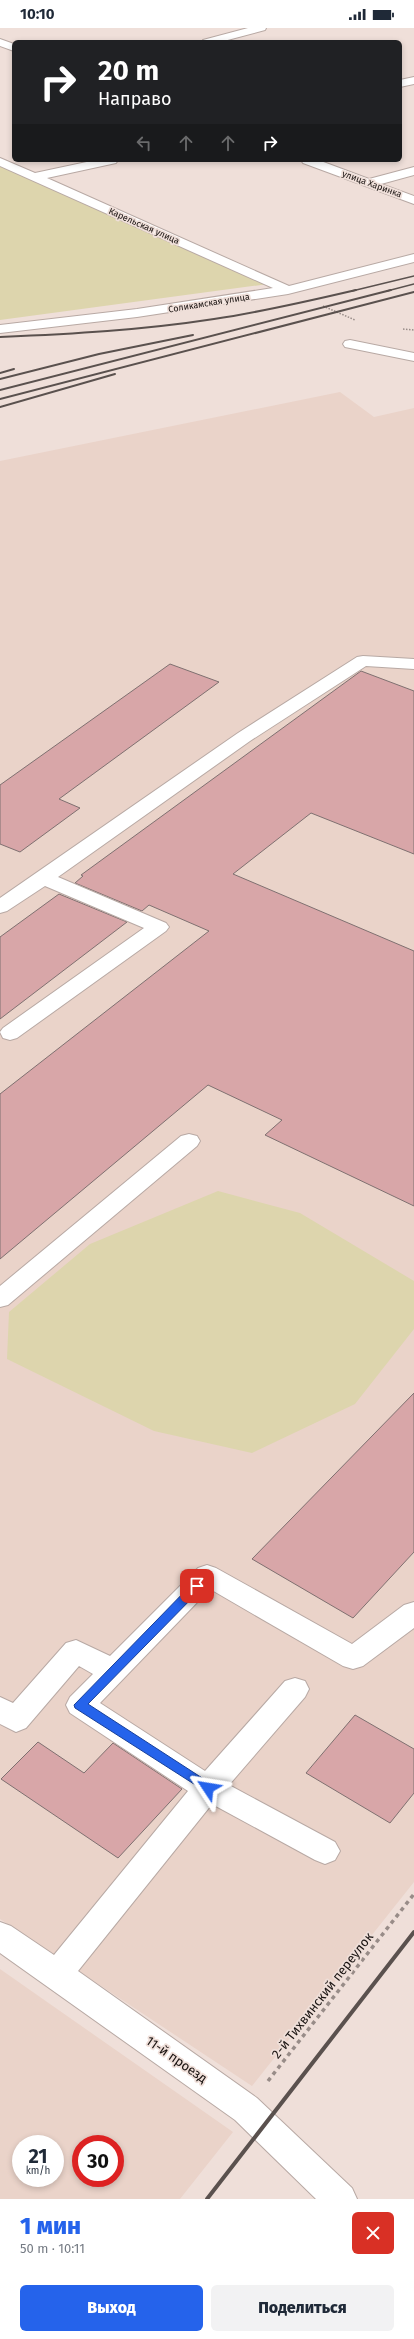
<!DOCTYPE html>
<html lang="ru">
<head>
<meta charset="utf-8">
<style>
  :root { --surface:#fff; --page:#f2f2f3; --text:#1f2937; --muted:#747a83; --accent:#2563eb }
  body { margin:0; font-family:"Fira Sans",sans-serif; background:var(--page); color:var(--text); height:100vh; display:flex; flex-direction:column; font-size:15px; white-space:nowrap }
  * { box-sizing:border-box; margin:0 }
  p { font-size:13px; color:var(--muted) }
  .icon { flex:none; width:22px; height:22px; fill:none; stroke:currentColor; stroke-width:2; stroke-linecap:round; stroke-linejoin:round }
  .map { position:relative; height:2171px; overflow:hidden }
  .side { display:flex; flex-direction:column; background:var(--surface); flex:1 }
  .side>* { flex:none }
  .guide { position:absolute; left:12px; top:12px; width:390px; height:122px; border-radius:6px; box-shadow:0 2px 6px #0003; background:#202124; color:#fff; overflow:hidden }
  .speed { position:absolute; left:12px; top:2107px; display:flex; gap:8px; font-size:20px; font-weight:700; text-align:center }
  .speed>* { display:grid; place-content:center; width:52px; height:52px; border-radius:50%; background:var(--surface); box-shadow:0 2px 6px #0003; line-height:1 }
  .speed small { font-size:10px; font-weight:400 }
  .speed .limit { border:6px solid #d22; background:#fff; color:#111 }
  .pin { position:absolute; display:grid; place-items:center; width:34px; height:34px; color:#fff; margin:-17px; border-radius:8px; box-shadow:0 2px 6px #0006 }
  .me { position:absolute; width:44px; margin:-22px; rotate:303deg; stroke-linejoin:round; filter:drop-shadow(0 0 3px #0008) }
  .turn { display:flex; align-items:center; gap:14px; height:84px; padding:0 20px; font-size:18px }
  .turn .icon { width:52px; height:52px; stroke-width:2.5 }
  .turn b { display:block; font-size:28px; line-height:34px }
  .lanes { display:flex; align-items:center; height:38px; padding:0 20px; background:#0003; justify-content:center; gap:20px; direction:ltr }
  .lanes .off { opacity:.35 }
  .round { display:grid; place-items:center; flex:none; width:42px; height:42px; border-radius:6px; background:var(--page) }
  .overview { display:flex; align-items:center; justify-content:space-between; height:68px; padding:0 20px }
  h1 { font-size:24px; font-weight:800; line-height:30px; color:var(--accent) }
  .cta { display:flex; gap:8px; margin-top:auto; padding:8px 20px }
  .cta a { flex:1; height:46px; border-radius:6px; background:var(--accent); color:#fff; font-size:16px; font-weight:800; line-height:46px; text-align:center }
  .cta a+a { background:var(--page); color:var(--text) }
  .status { display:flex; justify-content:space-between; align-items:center; height:28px; padding:0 20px; background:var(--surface); direction:ltr }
  .status svg { height:11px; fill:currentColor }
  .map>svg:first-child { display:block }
  .built { fill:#ead3c9; fill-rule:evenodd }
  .green { fill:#ddd5ad }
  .building { fill:#d8a6a8; stroke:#7f7070 }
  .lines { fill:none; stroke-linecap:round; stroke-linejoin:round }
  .minor-casing { stroke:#b8a9a4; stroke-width:2 }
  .path-far1 { stroke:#988c88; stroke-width:1.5; stroke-dasharray:1.5 1.5; stroke-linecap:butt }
  .path { stroke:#988c88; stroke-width:3.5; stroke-dasharray:4 4; stroke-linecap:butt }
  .minor { fill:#fff; fill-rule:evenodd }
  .rail-far2 { stroke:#5a514e; stroke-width:1.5 }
  .rail-far1 { stroke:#5a514e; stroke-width:2 }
  .rail { stroke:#5a514e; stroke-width:4 }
  .route { fill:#2563eb; stroke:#184099 }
  .labels { text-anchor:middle; stroke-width:3.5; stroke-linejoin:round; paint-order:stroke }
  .far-street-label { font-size:9px; fill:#191311; stroke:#efdfd9 }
  .near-street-label { font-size:13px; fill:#191311; stroke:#efdfd9 }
</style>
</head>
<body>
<div class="status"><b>10:10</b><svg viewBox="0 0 49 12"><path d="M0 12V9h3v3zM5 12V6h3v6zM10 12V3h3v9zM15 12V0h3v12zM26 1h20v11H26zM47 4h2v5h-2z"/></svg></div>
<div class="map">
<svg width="414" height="2171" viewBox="0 0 414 2171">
  <rect width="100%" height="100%" fill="#efdfd9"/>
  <path class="built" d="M340,364L374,389L414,380V1854L252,2058L0,1891V433Z
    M0,1941L233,2104L180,2171H0ZM21,2116H55V2150H21ZM81,2116H115V2150H81Z"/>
  <path class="green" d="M0,138L268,256L0,292Z
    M218,1163L300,1185L414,1253V1301L355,1376L252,1425L154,1403L7,1331L9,1284L90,1216Z"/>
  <path class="building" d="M170,636L219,654L59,771L80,780L20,824L0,816V757Z
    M361,643L414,663V826L311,785L233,846L414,923V1178L265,1107L282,1092L208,1057L0,1231V1066L209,903L149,877L142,883L75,855L83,848L81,847Z
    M59,866L127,894L0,991V909Z
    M414,1365V1524L353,1590L252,1531Z
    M355,1687L414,1721V1765L390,1795L306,1745Z
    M38,1714L84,1745L113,1715L182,1761L118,1830L1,1751Z"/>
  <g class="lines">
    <g class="minor-casing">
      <path id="minor" d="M248,0H266L265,2L220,14H202L203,12Z
        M0,11L14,16V23L0,18Z
        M414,49V56L400,59V52Z
        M0,130L35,145L96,132H118L116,135L47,150L289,258L414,226V234L288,266L137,289L0,305V297L137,281L273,260L0,138Z
        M301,132H318L369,151L414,139V147L381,156L414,168V176L303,135Z
        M350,312L414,325V333L345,319L343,316L345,313Z
        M363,628L414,631V641L366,638L250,713L58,849L166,895L169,899L166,903L17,1010L10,1012L3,1010L0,1004L3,1000L144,900L45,858L7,883L0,885V870L238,705L357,629Z
        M189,1106L197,1108L200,1113L197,1118L8,1277L0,1279V1258L181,1108Z
        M207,1537L216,1540L352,1616L404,1577L414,1574V1600L363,1638L353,1641L343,1638L210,1561L100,1675L205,1743L285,1653L295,1650L305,1653L309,1661L305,1669L229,1757L335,1814L340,1823L335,1832L325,1836L315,1832L212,1776L78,1943L257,2070L352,2160L357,2171H316L235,2092L0,1925V1894L11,1898L54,1927L188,1763L70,1685L66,1677L70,1669L93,1646L79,1638L26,1700L16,1704L0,1696V1669L13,1675L66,1615L76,1612L110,1628L198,1540Z"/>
    </g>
    <path class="path-far1" d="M323,278L355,292
      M403,301L414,302"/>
    <path class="path" d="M268,2053L414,1866"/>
    <use href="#minor" class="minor"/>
    <path class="rail-far2" d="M352,263L414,248
      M387,263L414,256"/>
    <path class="rail-far1" d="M0,309C72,306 143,302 214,291C262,284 309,273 356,262
      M0,345L14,341
      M0,351L99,326L193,307
      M0,362L391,262
      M0,371L414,264
      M0,379L115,346"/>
    <path class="rail" d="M207,2171L414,1904"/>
  </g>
  <path class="route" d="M197,1553L202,1558L201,1561L88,1676L213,1757L214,1760L213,1764L208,1765L75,1680L74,1677L193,1555Z"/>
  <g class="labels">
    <g class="far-street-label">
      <text transform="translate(372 156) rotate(20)" y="3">улица Харинка</text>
      <text transform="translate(144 198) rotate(24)" y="3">Карельская улица</text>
      <text transform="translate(209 275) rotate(-9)" y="3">Соликамская улица</text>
    </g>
    <g class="near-street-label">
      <text transform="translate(322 1967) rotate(-52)" y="5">2-й Тихвинский переулок</text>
      <text transform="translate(177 2031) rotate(35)" y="5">11-й проезд</text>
    </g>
  </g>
</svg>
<div class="speed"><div>21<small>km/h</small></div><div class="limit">30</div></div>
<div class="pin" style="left:197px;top:1558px;background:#d93025"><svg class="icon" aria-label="arrive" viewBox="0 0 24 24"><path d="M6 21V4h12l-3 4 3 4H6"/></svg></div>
<svg class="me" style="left:208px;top:1760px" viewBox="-20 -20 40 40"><path d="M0-17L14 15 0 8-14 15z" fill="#2563eb" stroke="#fff" stroke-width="4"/></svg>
<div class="guide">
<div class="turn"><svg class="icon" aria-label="right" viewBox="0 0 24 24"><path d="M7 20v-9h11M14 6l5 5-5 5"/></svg><div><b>20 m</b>Направо</div></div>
<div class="lanes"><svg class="icon off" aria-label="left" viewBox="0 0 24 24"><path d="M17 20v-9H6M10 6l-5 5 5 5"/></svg><svg class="icon off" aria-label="ahead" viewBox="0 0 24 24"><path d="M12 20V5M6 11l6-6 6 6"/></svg><svg class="icon off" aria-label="ahead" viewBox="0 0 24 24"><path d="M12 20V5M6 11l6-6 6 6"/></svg><svg class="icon" aria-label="right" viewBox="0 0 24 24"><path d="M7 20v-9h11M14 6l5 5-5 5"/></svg></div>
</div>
</div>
<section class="side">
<div class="overview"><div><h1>1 мин</h1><p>50 m · 10:11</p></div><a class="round" style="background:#d93025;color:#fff"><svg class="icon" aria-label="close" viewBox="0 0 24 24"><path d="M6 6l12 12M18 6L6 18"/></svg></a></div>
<div class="cta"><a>Выход</a><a>Поделиться</a></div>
</section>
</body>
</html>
